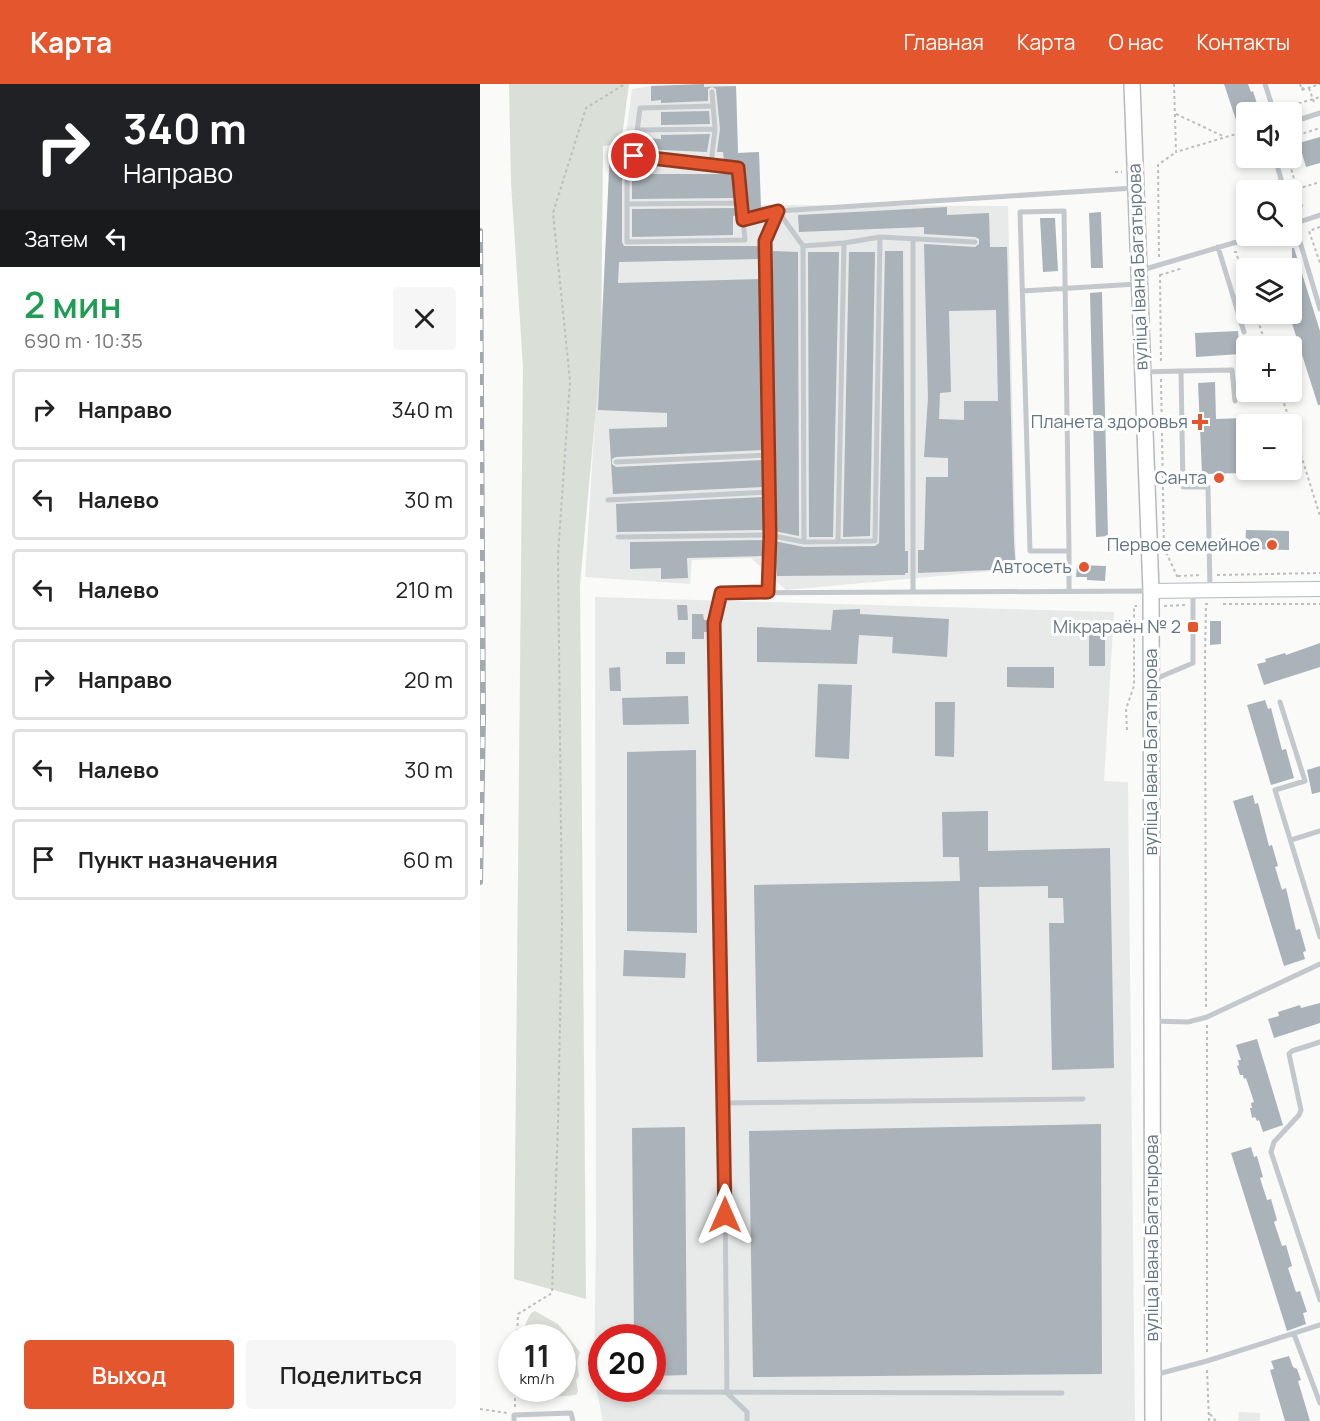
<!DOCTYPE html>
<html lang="ru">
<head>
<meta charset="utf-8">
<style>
  :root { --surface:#fff; --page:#f6f6f6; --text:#222; --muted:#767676; --line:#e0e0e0; --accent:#e4572e }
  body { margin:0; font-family:Manrope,sans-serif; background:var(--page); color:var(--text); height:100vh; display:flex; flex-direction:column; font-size:22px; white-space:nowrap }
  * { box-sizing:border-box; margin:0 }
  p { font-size:20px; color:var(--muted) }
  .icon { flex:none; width:33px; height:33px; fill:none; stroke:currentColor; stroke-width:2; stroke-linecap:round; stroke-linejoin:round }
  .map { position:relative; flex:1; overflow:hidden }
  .panel { display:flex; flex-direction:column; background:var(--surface); width:480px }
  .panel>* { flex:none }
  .guide { background:#202124; color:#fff; overflow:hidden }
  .buttons { position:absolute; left:756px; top:18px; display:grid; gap:12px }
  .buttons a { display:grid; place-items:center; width:66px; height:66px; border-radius:6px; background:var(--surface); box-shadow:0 3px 9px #0003; font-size:30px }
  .speed { position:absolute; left:18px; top:1240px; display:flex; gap:12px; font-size:30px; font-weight:700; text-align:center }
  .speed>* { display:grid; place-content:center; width:78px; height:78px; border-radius:50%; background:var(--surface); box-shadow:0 3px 9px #0003; line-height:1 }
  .speed small { font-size:15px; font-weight:400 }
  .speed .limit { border:9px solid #d22; background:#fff; color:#111 }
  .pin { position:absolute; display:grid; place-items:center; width:51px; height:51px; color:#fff; margin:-26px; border:3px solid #fff; border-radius:50%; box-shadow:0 2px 6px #0007 }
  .me { position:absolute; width:66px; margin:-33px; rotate:0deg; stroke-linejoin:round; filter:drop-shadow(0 0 4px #0008) }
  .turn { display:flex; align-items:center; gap:21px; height:126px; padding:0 24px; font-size:27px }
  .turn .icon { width:78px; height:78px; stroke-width:2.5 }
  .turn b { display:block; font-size:42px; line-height:51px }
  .then { display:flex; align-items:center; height:57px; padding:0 24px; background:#0003; gap:12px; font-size:22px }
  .round { display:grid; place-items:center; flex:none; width:63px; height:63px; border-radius:6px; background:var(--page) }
  .summary { display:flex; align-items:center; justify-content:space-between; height:102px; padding:0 24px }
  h1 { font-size:36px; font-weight:600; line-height:45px; color:#1e9e55 }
  .cta { display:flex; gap:12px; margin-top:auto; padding:12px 24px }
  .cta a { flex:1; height:69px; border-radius:6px; background:var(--accent); color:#fff; font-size:24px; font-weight:600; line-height:69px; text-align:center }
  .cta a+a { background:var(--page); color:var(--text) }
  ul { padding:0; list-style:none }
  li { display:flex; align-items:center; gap:18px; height:81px; margin:0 12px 9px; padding:0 12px; border:3px solid var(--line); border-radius:6px }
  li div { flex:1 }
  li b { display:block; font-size:22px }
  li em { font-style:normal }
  header { display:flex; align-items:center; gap:36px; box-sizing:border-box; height:84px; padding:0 30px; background:var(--accent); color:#fff }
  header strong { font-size:28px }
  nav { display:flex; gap:33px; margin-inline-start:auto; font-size:21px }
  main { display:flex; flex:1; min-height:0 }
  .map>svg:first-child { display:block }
  .built { fill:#e8e9e9; fill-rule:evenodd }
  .green { fill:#dadfd7 }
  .building { fill:#aab3b9; fill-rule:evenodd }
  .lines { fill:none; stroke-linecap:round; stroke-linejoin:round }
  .secondary-casing { stroke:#b3babf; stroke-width:16 }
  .primary-casing { stroke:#b5babe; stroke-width:18 }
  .path { stroke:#bbbfc2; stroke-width:2; stroke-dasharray:3 3; stroke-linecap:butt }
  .service { stroke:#c3c8cc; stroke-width:5 }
  .secondary { stroke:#fff; stroke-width:14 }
  .primary { stroke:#fff; stroke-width:15 }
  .rail-casing { stroke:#a2aab0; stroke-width:6 }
  .rail { stroke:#fff; stroke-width:4; stroke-dasharray:11; stroke-linecap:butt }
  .route-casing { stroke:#94391e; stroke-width:15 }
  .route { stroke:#e4572e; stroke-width:10 }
  .poi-dot { fill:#e4572e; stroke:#fff; stroke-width:2 }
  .labels { text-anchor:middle; stroke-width:6; stroke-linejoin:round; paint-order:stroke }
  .street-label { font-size:18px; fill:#657683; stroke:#fff }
  .poi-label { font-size:18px; fill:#657683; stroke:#fff; text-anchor:end }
</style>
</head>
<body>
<header>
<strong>Карта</strong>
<nav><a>Главная</a><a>Карта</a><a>О нас</a><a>Контакты</a></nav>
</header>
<main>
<section class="panel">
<div class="guide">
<div class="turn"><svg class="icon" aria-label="right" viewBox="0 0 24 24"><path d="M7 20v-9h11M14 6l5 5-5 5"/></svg><div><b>340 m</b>Направо</div></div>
<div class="then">Затем<svg class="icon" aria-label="left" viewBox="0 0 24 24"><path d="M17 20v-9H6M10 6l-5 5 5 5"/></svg></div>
</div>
<div class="summary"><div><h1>2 мин</h1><p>690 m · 10:35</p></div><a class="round"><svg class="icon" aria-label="close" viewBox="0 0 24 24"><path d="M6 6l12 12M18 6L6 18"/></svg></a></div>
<ul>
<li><svg class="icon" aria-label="right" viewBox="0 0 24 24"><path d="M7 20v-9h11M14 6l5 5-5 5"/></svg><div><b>Направо</b></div><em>340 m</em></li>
<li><svg class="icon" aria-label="left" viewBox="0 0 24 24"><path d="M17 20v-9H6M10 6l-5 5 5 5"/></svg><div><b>Налево</b></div><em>30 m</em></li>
<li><svg class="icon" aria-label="left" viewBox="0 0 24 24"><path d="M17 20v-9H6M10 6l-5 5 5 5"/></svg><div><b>Налево</b></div><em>210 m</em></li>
<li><svg class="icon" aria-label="right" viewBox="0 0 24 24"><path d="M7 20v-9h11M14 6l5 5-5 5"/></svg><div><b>Направо</b></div><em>20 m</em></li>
<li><svg class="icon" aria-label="left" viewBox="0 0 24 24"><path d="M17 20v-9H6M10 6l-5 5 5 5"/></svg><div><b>Налево</b></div><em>30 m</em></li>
<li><svg class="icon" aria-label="arrive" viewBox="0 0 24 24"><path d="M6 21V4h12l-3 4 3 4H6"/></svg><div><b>Пункт назначения</b></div><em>60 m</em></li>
</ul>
<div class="cta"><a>Выход</a><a>Поделиться</a></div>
</section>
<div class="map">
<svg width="840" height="1337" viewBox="0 0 840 1337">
  <rect width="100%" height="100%" fill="#fafaf8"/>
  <path class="built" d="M224,0L256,2L258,69L279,68L281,121L528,122L536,485L306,506L271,474L212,476L210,500L105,493L125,176L130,65H144L152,5L171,2Z
    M115,513L634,528L624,697L648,698L655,1337H123L114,1293L116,1153ZM122,1254H172V1305H122Z
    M759,1328L780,1329V1337H758Z"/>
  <path class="green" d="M29,0H149L141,60L123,62L121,268L100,501L106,1215L34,1195L43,283L31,98Z
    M55,1227L78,1240L100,1268L97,1278L99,1292L96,1296L98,1307L96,1311L73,1313L67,1305H82V1254H49C42,1245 46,1238 51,1229Z"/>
  <path class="building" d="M224,0V3L256,2L258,69L279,68L281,126L267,130L262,82L259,79L244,77L243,68H237L240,45L236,5L232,3L228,5V17L181,19V16L171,17V2Z
    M744,0H768L771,8L773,7L778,23L775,24L776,28H766V33L756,36Z
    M229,27L230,40L181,41V28Z
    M230,50L227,68L160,65L161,54L181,55V51Z
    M840,53V79L826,83L819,59Z
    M130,65L144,66L142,80V158L144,162H279V175L139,178L138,199L281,195L283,366L136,373L132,375V380L136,383L283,376V403L133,410L129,345L187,343V329L118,326Z
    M244,87L254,88L256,114L152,115V90H244Z
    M467,123V131L509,129L510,163H527L534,459L536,485L438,489V466H444L446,393H468V374L444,373L448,314L444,160L495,163L499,160V155L495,153L444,150V143L319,148L318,131ZM516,226L518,317H484V336L459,335L460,309L471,308L469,227Z
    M257,124L258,131L253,132V151L152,153V125Z
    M621,128L623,184H611L609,129Z
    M560,134H575L578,187L563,188Z
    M812,164H814L840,247V321H838L809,230H812Z
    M293,167L318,168L319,452L294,447L290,195H293Z
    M405,167H423L425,467H428V489H425V491L297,492L294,457L324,463L395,462L399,459Z
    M328,168H359L353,453H329Z
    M369,168H395L390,452L363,453Z
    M622,208L628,452L616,453L610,209Z
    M758,247L760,270L716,273L715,249Z
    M735,298L736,335L766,334V389L722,390L718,299Z
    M284,413V446L137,448L136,420Z
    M766,446L809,447V466L765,465Z
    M284,456V472L207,474L208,494L181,495V484L150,485V458Z
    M597,481L626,482L625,497L607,496V493H596Z
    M197,521H207L208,536H198Z
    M380,525V530L469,535L467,573L412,569L413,553L379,551L377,580L277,578V543L351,546L353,526Z
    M212,530H223L224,536H230L229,548H224V555H212Z
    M730,537H741V560L730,561Z
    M625,544V582H609V545Z
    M840,559V583L784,601L777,580L786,578L785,575L805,569L806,571Z
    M186,568H205V580H186Z
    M140,583L141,607H130L129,584Z
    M527,583H574V604L527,603Z
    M338,600L372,601L369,675L335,673Z
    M208,612L209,640L143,641L142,614Z
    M785,616L788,625L791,624L802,666L806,665L814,694L791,701L767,621Z
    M455,618H475L474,673L455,672Z
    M216,666L217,849L147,847V668Z
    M840,682V708L832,710L827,686Z
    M773,711L775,720L778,719L789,762L792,761L798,782L795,783L802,806L806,804L816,846L820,845L826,867L823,868L825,875L804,882L753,717Z
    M508,727V767L630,764L634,984L572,986L569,839H584L583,814H568V802L499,803L503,973L277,978L274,801L480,797L479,773H463L462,728Z
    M144,866L206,869L205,894L143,892Z
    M840,919V939L794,954L788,935L799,932L798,928L820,921L821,924Z
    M777,955L803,1041L783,1048L779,1036L777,1037L775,1033L772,1034L770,1024H772L771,1019L774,1018L766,994L764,995L763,991H760L757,982L759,981L758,976H761L756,961Z
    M621,1040L622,1290L273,1293L269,1047Z
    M205,1043L207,1291L172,1292V1254H154L152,1044Z
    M771,1063L774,1073L777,1072L783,1093L780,1094L787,1116L791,1115L797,1136L794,1138L802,1162L806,1161L812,1182L808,1184L816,1208L820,1207L827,1228L823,1229L826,1240L807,1247L751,1069Z
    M809,1272L813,1283L817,1285L821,1296L818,1297L830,1337H805L790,1286L794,1285L791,1277Z"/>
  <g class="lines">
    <g class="secondary-casing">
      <path id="secondary" d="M671,507L840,505"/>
    </g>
    <g class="primary-casing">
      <path id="primary" d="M652,0L671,507L673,1337"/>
    </g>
    <path class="path" d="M694,0L696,68L766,47
      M820,0L822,6
      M829,4L835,21
      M822,6L840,0
      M822,6L824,0
      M807,23L840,13
      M696,30L745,53
      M812,53L840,44
      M808,74L823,126
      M635,88H642
      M817,105L840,98
      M840,143L829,147L840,179
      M782,160L811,152
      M754,168H756L766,201
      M679,173L678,81L696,68
      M680,190L681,278
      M680,191L703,184
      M776,230L786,262
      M681,295L684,464L698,494
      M800,308L811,340
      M812,342L840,432
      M737,491L840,489
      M698,492L722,491
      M743,520H840
      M684,522L705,521
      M647,646L646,625L654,602V522H657
      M726,923L725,573L726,520H729
      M727,941V1268
      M37,1254L38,1230L72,1209L78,1040L82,837L78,471L90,297L73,129L106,24L145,0
      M727,1286L729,1337
      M35,1323V1305
      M0,1325L27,1329
      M730,1330L736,1337"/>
    <path class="service" d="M785,0L794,28
      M232,22L160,24L154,72L147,80V158L265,156L263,136L298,127L654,104
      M812,38L840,29
      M157,46L235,45
      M154,72L258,84L263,136
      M795,74L804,106
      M231,80L235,45L232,8
      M147,120L262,119
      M298,127L323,162L364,159L400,153L495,158
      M812,131L840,225
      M813,140L840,131
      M323,162L324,458
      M738,163L764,248
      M662,186L777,152
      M542,207L657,200
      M701,287L752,286L755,317
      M663,288L701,287L703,403H728L730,505
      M136,378L287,371
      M128,416L287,408
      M138,453L289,451L324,458L395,457L400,153
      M358,457L364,159
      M589,467H550L540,128L584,127L589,467V507
      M288,508L289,451L285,157L298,127
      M433,508V155
      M673,596L713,579V509
      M800,618L825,697L795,706L840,853
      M811,756L840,747
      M672,937L708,938L727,933L840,880
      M840,958L812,967L809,970L821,1026L819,1031L794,1058L791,1068L840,1216
      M244,1019L603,1015
      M814,1250L840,1319
      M674,1291L727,1277L840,1241
      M138,1308L582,1309
      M34,1337V1331L91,1329L93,1337
      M267,1337V1328L247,1309L244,1019L234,539L241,509L671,507"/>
    <use href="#secondary" class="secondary"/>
    <use href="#primary" class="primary"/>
    <g class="rail-casing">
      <path id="rail" d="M0,147L3,634L0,798"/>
    </g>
    <use href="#rail" class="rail"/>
  </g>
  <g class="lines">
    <g class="route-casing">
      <path id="route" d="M154,72L258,84L263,136L298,127L285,157L290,451L288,508L241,509L234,539L245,1131"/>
    </g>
    <use href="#route" class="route"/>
  </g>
  <g class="poi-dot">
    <path d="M717 329h6v6h6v6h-6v6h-6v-6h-6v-6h6z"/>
    <circle cx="739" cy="394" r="6"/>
    <circle cx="792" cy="461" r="6"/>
    <circle cx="604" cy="483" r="6"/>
    <rect x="707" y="537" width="12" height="12" rx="3"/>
  </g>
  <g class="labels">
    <g class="street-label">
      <text transform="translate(658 183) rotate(-92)" y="6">вуліца Івана Багатырова</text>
      <text transform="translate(671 668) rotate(-90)" y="6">вуліца Івана Багатырова</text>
      <text transform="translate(672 1154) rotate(-90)" y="6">вуліца Івана Багатырова</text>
    </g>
    <g class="poi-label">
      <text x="708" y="344">Планета здоровья</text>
      <text x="727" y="400">Санта</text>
      <text x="780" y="467">Первое семейное</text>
      <text x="592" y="489">Автосеть</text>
      <text x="701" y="549">Мікрараён № 2</text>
    </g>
  </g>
</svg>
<div class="buttons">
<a><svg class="icon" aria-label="sound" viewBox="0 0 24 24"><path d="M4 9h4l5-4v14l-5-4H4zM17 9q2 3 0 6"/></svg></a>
<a><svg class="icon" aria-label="search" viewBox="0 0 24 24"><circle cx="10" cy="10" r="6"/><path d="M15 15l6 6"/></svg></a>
<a><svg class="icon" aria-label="layers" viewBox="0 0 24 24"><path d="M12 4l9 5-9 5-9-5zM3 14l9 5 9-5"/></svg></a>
<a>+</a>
<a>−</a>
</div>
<div class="speed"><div>11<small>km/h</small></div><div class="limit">20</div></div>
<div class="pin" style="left:154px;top:72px;background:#d93025"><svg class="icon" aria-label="arrive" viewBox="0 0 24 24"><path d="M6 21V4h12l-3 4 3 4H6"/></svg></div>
<svg class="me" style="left:245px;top:1131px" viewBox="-20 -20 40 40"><path d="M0-17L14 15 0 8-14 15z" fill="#e4572e" stroke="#fff" stroke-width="4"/></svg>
</div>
</main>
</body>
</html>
